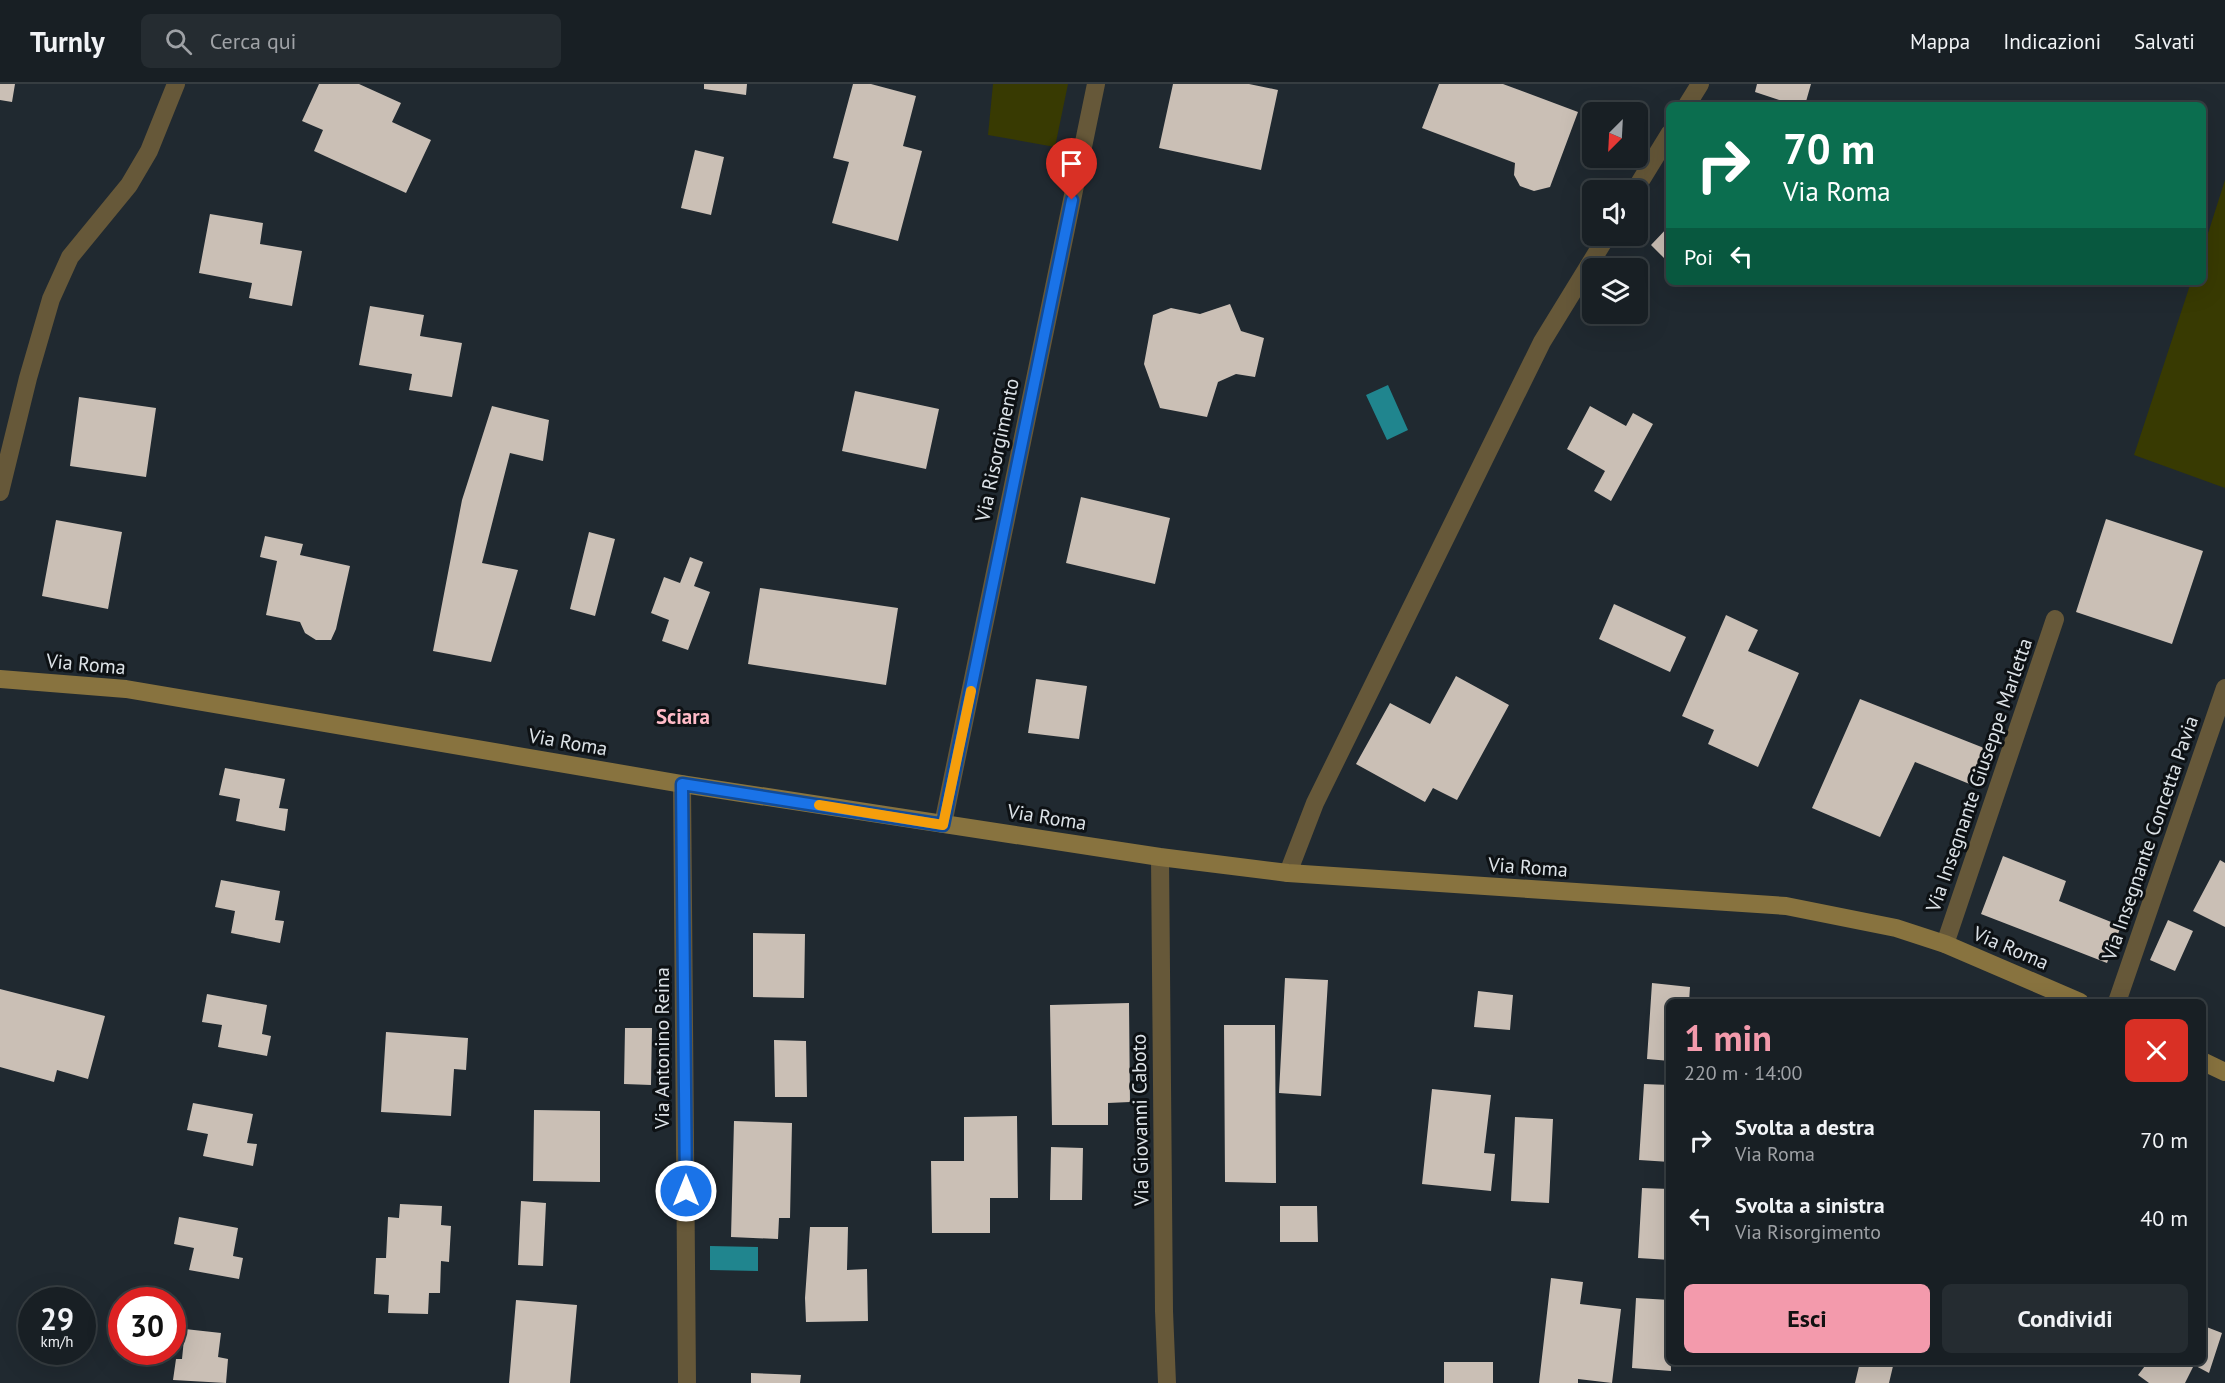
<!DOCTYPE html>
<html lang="it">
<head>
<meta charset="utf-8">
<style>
  :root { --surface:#181f24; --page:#252c31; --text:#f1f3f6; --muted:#9fa2a6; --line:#363d41; --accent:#f39aac }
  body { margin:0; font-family:"PT Sans",sans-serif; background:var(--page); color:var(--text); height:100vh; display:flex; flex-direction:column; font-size:22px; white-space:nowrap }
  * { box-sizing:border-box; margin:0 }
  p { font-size:20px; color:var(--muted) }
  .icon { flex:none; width:33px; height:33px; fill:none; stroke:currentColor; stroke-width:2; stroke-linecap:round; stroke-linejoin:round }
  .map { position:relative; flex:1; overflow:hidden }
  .details { position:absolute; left:1666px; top:915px; width:540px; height:366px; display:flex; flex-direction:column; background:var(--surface); border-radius:9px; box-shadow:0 6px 24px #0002,0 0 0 2px var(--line) }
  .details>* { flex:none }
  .banner { position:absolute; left:1666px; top:18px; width:540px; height:183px; border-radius:9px; box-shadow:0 6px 24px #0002,0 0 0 2px var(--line); background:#0b6e4f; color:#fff; overflow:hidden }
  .needle { width:39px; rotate:204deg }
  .fabs { position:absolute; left:1582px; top:18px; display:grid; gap:12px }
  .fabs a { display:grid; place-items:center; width:66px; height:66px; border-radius:9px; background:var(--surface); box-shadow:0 6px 24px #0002,0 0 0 2px var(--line); font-size:30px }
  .speed { position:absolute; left:18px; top:1203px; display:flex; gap:12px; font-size:30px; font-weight:700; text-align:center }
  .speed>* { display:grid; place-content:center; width:78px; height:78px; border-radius:50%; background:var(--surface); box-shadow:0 6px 24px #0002,0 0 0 2px var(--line); line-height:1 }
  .speed small { font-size:15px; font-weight:400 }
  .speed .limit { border:9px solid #d22; background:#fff; color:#111 }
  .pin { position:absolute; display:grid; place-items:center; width:51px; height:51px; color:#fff; margin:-62px -26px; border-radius:50% 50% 50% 0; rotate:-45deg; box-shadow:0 0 6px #0007 }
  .pin .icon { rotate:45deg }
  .me { position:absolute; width:66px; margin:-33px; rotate:0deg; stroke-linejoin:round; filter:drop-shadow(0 0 4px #0008) }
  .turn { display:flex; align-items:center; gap:21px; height:126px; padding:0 18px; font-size:27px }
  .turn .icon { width:78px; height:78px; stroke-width:2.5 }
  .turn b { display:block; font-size:42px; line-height:51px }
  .then { display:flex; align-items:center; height:57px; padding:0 18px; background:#0003; gap:12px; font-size:22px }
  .round { display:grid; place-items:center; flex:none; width:63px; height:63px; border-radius:9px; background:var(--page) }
  .headline { display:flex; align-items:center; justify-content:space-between; height:102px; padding:0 18px }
  h1 { font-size:36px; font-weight:800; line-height:45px; color:var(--accent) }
  .action { display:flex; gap:12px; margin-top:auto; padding:12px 18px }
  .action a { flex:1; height:69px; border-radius:9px; background:var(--accent); color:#111; font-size:24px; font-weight:800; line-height:69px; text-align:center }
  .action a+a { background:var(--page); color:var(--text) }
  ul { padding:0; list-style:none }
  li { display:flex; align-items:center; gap:18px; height:78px; padding:0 18px }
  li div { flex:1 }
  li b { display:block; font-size:22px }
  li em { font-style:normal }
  header { display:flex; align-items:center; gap:36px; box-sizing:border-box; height:84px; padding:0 30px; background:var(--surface); border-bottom:2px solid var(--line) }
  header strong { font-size:28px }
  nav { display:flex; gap:33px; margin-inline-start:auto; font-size:21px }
  .search { width:420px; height:54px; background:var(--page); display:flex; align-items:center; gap:15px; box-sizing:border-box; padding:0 21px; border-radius:9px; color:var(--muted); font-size:22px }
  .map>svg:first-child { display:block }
  .green { fill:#383a02 }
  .water { fill:#20858e }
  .building { fill:#cabfb5 }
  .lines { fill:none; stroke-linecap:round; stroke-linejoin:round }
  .lane { stroke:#665839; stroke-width:18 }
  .street { stroke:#665839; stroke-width:18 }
  .secondary { stroke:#88733f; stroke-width:18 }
  .route-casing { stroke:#114b97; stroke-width:15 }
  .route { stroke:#1a73e8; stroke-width:10 }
  .slow { stroke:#f59e0b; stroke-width:10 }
  .labels { text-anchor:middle; stroke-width:6; stroke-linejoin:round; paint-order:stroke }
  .street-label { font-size:20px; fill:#dde3e8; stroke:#0d1114 }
  .neighbourhood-label { font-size:21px; font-weight:bold; fill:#ffbbc7; stroke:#0d1114 }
</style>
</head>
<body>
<header>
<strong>Turnly</strong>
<div class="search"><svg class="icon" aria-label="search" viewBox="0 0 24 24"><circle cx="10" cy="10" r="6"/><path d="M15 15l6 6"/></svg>Cerca qui</div>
<nav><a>Mappa</a><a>Indicazioni</a><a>Salvati</a></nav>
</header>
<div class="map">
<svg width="2225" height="1299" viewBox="0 0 2225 1299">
  <rect width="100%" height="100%" fill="#202930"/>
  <path class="green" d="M993,0H1068L1055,63L988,51Z
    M2225,96V404L2134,371L2191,198H2204V162Z"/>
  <path class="water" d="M1388,301L1408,346L1387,356L1366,311Z
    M710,1162L758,1163V1187L710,1186Z"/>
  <path class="building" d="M0,0H15L12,18L0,16Z
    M319,0H359L401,19L392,38L431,56L406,109L314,67L323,46L302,37Z
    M704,0H747L746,11L704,5Z
    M853,0H871L916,12L903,62L922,67L898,157L832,139L849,78L833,74Z
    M1173,0H1249L1278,6L1261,86L1159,64Z
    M1439,0H1503L1578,28L1550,103L1534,107L1520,102L1514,91L1515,79L1422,44Z
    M1757,0H1811L1805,21H1795L1755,8Z
    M695,66L724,73L711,131L681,124Z
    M210,130L263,139L260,160L302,167L292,222L249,214L252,199L199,189Z
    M1670,141V176L1668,178L1651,161Z
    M1230,220L1241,247L1264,254L1255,293L1236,290L1218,298L1207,333L1160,324L1144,280L1153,231L1171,224L1200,230Z
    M370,222L424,231L420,252L462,259L452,313L409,306L412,290L359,281Z
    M855,307L939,325L926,385L842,367Z
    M79,313L156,324L146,393L70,382Z
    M492,322L549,336L543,377L510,369L482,479L518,486L491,578L433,567L462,416Z
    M1590,322L1626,342L1633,329L1653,340L1611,417L1594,407L1605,387L1567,365Z
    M1081,413L1170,434L1155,500L1066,479Z
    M2106,435L2203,467L2172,560L2076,528Z
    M56,436L122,448L108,525L42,512Z
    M589,448L615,455L595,532L570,525Z
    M265,452L303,460L300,471L350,482L336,545L331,556H316L305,549L300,538L266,531L277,477L260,473Z
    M690,473L703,478L694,502L710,508L688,566L662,557L669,536L651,529L664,493L680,499Z
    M760,504L898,524L886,601L748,580Z
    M1614,520L1686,553L1670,588L1599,555Z
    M1726,531L1758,546L1748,567L1799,589L1758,683L1708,660L1714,646L1682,632Z
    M1456,592L1509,621L1457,716L1433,704L1425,718L1356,680L1390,619L1430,640Z
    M1036,595L1087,602L1079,655L1028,649Z
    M1860,615L1989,666L1977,703L1915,678L1880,753L1812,724Z
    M225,684L285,695L279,724L288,725L285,747L236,737L240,715L219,711Z
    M2003,772L2066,797L2059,817L2121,842L2107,879L1981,830Z
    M2220,776L2225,779V843L2193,827Z
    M221,796L280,807L275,836L284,837L280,859L231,849L235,827L215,823Z
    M2168,836L2193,847L2175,887L2150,876Z
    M753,849L805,850L804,914L753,913Z
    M1285,894L1328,896L1321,1012L1279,1009Z
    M1652,899L1690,903L1689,918H1670V977L1647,975Z
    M0,905L105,932L88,995L57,986L54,998L0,983Z
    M1478,907L1513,911L1510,946L1474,943Z
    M207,910L267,921L262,950L271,952L267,972L218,963L222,941L202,938Z
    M1129,919L1130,1018L1108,1019V1041H1052L1050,921Z
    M1224,941H1275L1276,1099L1225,1098Z
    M625,944H652L651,1001L624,1000Z
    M386,948L468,954L466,986L454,985L451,1032L381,1028Z
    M774,956L806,957L807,1013H775Z
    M1644,1000L1670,1001V1078L1639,1076Z
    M1432,1005L1491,1011L1484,1069L1495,1070L1491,1107L1422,1100Z
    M193,1019L253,1030L247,1059L257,1060L253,1082L203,1072L208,1050L187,1046Z
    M534,1026L600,1027V1098L533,1097Z
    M1017,1032L1018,1114H990V1149H932L931,1077H964V1033Z
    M1515,1033L1553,1035L1549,1119L1511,1117Z
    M734,1037L792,1039L790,1134H779L778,1155L731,1153Z
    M1051,1063L1083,1064L1082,1116H1050Z
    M1642,1104L1670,1105V1176L1638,1174Z
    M521,1117L546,1119L543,1182L518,1181Z
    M400,1120L442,1122L441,1141L451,1142L449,1178L441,1177L440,1209H429L428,1230L388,1229L389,1211L374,1210L376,1174H386L388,1133L399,1134Z
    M1280,1122H1317L1318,1158H1280Z
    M179,1133L238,1144L233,1172L243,1174L239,1195L189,1186L194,1164L174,1160Z
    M810,1143H848L847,1186L867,1185L868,1237L806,1238L805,1214Z
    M1551,1194L1583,1198L1580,1220L1621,1225L1612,1299L1578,1295V1299H1539Z
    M1636,1214L1670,1216L1671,1287L1632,1284Z
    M516,1216L577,1221L570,1299H509Z
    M2204,1242L2222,1249L2209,1289L2194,1281L2185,1299H2149L2138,1291L2148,1278H2204Z
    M185,1245L221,1249L218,1273L228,1275L226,1299L173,1296L176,1275H182Z
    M1444,1278H1493V1299H1444Z
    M1860,1278H1894L1889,1299H1855Z
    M751,1289L801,1291L800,1299H751Z"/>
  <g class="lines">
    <path class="lane" d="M1687,21L1700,0
      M1635,106L1670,49
      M1288,789L1315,719L1542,258L1607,152"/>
    <path class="street" d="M0,408L28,294L51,215L70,173L129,101L149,67L176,0
      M682,700L687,1299
      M943,740L1096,0
      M1160,773L1164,1227L1167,1299
      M1945,860L2055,535
      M2117,918L2225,604"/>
    <path class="secondary" d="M0,595L126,605L682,700L1160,773L1288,789L1786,822L1896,844L1945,860L2080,918
      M2204,978L2225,988"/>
  </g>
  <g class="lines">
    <g class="route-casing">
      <path id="route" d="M686,1107L682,700L943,741L1072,116"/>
    </g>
    <use href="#route" class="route"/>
    <path class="slow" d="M819,721L943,741L971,607"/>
  </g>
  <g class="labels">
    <g class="street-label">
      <text transform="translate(997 366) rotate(-78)" y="7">Via Risorgimento</text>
      <text transform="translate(86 580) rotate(5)" y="7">Via Roma</text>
      <text transform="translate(568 658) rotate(10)" y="7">Via Roma</text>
      <text transform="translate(1979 691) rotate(-71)" y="7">Via Insegnante Giuseppe Marletta</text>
      <text transform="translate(1047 733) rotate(9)" y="7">Via Roma</text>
      <text transform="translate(2150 754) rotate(-71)" y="7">Via Insegnante Concetta Pavia</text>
      <text transform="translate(1528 783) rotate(4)" y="7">Via Roma</text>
      <text transform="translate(2011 864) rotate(23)" y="7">Via Roma</text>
      <text transform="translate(662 964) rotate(-90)" y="7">Via Antonino Reina</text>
      <text transform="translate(1140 1036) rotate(-91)" y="7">Via Giovanni Caboto</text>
    </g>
    <g class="neighbourhood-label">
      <text x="683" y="640">Sciara</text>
    </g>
  </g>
</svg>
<div class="fabs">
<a><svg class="needle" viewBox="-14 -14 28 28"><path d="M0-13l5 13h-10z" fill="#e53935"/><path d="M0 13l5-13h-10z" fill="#9fa2a6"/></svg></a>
<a><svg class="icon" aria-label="sound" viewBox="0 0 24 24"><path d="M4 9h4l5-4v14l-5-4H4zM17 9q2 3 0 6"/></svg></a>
<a><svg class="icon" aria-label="layers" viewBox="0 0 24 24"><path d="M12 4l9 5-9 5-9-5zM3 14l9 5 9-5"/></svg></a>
</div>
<div class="speed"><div>29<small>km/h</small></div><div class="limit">30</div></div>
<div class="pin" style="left:1072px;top:116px;background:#d93025"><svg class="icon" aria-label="arrive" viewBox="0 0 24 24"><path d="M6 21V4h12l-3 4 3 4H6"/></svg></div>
<svg class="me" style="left:686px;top:1107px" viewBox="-20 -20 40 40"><circle r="17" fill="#1a73e8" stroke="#fff" stroke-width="3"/><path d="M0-11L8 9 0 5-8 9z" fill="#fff"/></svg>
<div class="banner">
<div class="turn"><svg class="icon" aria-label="right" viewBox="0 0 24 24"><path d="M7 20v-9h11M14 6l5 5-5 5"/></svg><div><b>70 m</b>Via Roma</div></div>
<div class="then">Poi<svg class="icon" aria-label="left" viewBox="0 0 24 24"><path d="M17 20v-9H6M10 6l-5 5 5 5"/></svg></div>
</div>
<section class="details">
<div class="headline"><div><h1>1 min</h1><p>220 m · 14:00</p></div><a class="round" style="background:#d93025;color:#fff"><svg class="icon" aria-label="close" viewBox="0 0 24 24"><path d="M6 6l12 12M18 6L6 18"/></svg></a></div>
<ul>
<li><svg class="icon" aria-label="right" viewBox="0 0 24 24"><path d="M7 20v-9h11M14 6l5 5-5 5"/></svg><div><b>Svolta a destra</b><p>Via Roma</p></div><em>70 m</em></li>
<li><svg class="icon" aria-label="left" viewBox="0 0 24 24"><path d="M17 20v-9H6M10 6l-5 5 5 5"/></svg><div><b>Svolta a sinistra</b><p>Via Risorgimento</p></div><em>40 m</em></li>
</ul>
<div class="action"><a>Esci</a><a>Condividi</a></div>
</section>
</div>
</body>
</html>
